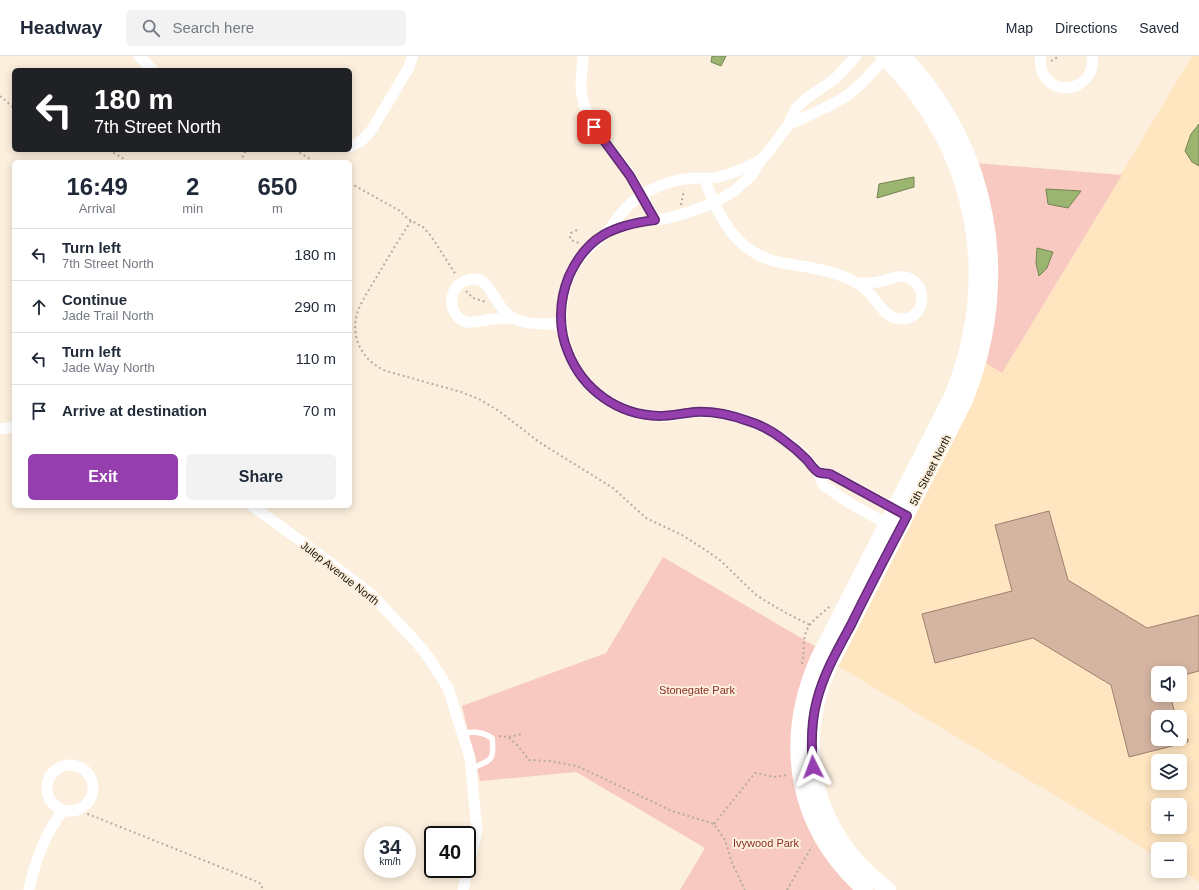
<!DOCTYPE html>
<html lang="en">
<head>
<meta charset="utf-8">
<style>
  :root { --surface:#fff; --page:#f2f2f3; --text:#1f2937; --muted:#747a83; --line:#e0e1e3; --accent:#943fad }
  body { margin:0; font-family:Helvetica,sans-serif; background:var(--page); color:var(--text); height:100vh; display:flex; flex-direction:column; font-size:15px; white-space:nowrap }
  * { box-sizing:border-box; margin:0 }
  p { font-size:13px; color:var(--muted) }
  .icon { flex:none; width:22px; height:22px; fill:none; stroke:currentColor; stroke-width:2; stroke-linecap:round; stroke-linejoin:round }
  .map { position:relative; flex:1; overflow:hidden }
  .side { position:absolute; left:12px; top:104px; width:340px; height:348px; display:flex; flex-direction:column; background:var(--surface); border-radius:6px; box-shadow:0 2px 10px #0003 }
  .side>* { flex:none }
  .top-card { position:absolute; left:12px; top:12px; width:340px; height:84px; border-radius:6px; box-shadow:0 2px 10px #0003; background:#202124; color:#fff; overflow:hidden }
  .controls { position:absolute; left:1151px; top:610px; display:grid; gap:8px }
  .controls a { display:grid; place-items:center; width:36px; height:36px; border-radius:6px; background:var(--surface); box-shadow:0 2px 10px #0003; font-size:20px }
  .speed { position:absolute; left:364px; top:770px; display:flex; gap:8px; font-size:20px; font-weight:700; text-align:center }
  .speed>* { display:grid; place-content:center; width:52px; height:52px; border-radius:50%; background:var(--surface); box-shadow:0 2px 10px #0003; line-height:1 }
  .speed small { font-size:10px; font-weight:400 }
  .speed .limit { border:2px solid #111; border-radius:6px; background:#fff; color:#111 }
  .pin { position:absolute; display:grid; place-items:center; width:34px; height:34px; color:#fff; margin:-17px; border-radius:8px; box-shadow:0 2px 6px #0006 }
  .me { position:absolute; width:44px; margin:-22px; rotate:357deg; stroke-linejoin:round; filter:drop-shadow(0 0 3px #0008) }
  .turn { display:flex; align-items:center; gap:14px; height:84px; padding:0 16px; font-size:18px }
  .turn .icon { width:52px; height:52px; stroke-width:2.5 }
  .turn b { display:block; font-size:28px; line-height:34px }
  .eta { display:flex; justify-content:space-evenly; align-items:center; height:68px; text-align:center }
  .eta b { font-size:24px; font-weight:800; line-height:28px }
  .button { display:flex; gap:8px; margin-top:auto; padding:8px 16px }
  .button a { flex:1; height:46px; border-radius:6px; background:var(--accent); color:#fff; font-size:16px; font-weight:800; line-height:46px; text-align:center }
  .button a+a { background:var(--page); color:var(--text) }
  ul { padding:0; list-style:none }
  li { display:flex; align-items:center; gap:12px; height:52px; padding:0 16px; border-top:1px solid var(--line) }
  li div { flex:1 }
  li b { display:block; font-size:15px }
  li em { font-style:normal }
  header { display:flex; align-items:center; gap:24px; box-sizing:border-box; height:56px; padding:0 20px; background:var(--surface); border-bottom:1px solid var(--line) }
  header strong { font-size:19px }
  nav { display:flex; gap:22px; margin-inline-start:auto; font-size:14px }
  .search { width:280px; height:36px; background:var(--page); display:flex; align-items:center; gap:10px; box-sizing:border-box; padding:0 14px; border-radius:6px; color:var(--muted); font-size:15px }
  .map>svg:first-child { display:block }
  .built { fill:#ffe6c1; fill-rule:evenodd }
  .green { fill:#f8c9c1 }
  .water { fill:#9bb470; stroke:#748351 }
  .building { fill:#d5b5a1; stroke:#9e806d }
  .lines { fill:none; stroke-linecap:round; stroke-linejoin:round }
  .path { stroke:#b7ac9d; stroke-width:2; stroke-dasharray:2 3; stroke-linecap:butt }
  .lane { stroke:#fff; stroke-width:5.5 }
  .street { stroke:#fff; stroke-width:11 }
  .secondary { stroke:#fff; stroke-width:16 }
  .route-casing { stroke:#602970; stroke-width:10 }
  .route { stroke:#943fad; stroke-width:7 }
  .labels { text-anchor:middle; stroke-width:4; stroke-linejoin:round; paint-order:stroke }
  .street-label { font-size:11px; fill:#191208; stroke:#fcefdd }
  .park-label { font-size:11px; fill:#8a2f25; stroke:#fcefdd }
</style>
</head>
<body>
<header>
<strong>Headway</strong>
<div class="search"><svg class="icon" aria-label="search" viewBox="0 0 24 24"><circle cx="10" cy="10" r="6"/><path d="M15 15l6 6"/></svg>Search here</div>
<nav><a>Map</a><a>Directions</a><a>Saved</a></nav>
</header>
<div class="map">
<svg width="1199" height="834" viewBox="0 0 1199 834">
  <rect width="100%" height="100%" fill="#fcefdd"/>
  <path class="built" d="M1192,0H1199V826L1180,814V793H1158V801L836,609L984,306L1002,317ZM1158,617H1180V639H1158ZM1158,661H1180V683H1158ZM1158,705H1180V727H1158ZM1158,749H1180V771H1158Z"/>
  <path class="green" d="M975,107L1122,119L1002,317L984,306Z
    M663,501L818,592L794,663L860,834H680L705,792L576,716L480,725L462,650L606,597Z"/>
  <path class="water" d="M712,0H726L721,10L711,6Z
    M1199,68V110L1192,106L1185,95L1191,78Z
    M914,121V131L877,142L879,128Z
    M1046,133L1081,135L1068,152L1048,148Z
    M1037,192L1053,196L1047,212L1039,220L1036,207Z"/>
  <path class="building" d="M1049,455L1068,524L1147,572L1199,559V615L1180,620V617H1158V639H1170L1176,661H1158V683H1188V686L1129,701L1111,629L1033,582L935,607L922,558L1012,535L995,469Z"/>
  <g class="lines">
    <path class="path" d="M1051,5L1059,0
      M0,40L14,52
      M109,94L129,106
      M295,94L315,106
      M240,106L246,94
      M350,127L400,155L408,163L423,171L431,180L456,219
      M681,149L684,134
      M411,165C400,182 389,200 379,217C372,229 363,242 358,255C349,280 362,305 386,315L461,336L479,343L499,355L539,386L613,432L646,462L682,479L707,495L721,505L755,538L764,544L786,557L810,569
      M577,174L571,177L570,181L571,184L579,187
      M466,235L473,242L486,246
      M802,608C804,598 803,589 805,579C808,566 821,559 830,550
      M499,680L508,681L518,690L529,704L550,705L577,710L672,755L714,768L725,784L732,807L745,834
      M509,681L522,678
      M78,754L258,826L262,829V834
      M714,768L755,717L774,721L788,719
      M787,834L812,790"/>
    <path class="lane" d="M462,677C474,676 481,675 492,682C495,707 490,703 471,713"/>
    <path class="street" d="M139,0L153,14
      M583,0C583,14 579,25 582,40C588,69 609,90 626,113C637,129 646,146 655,164
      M1040,0C1041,5 1040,11 1042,15C1054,45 1097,32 1092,0
      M788,69L833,48L848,39L861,28L887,0
      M350,91L361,85L371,75L408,13L413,0
      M761,104C747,111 734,118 718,121C710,123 702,122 694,122C677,123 661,128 647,136C636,142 627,150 620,159C615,164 612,171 607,176C595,187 584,194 575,209C546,258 565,326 618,350C634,358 652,361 669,360C679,359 688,356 698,356C718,356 738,360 756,368C780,378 801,395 817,415C821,419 820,424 823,428C824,430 829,433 831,434C849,449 872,459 892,470
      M704,122C719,161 735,198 782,207C807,211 834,214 857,227C875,236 882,264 903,263C926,262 929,227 906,221C897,219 891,223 883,225C875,227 867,227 859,227
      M607,175L638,166L669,162L686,157L714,147L734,135L751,120L761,104L770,94L788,69L796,52L807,42L836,22L856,0
      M514,262C507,262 500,262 493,263C478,264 461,274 453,253C451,247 451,241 454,235C456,230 460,227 465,225C485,217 491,236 499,248C503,254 509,260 515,263C528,269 547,268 561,268
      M0,373L14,371
      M819,417L830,418L901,456
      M252,450L316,496L371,538L418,588L429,602L448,632L470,702L477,775L463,834
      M47 732a23 23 0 1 1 46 0a23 23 0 1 1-46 0Z
      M29,834C34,808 46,775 63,755"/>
    <path class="secondary" d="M865,834C796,772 781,688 818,603L952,340C1001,219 976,92 883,0
      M888,834C814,778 792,691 831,607L965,344C1013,224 992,95 903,0"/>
  </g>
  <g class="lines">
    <g class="route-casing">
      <path id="route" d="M594,71L630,120L655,164C614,169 587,180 569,220C559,244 558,272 568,296C583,334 618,359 659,360C671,360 683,357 695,356C713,355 731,359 748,365C761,369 774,376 785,385C792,390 799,396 806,403C810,407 813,413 818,416C821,418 826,417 830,418L907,460C888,496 869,532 851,569C838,593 824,617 817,644C811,666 811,689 813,711"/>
    </g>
    <use href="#route" class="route"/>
  </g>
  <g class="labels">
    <g class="street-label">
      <text transform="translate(930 414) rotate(-63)" y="4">5th Street North</text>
      <text transform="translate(340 517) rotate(38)" y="4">Julep Avenue North</text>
    </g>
    <g class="park-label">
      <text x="697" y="638">Stonegate Park</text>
      <text x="766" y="791">Ivywood Park</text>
    </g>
  </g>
</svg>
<div class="controls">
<a><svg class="icon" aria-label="sound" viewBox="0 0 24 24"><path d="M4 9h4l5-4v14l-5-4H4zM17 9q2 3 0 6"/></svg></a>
<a><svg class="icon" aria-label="search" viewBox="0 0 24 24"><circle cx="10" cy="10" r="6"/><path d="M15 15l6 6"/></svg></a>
<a><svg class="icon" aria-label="layers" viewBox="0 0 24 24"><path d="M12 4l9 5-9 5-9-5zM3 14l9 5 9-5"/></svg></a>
<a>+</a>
<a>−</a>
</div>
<div class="speed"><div>34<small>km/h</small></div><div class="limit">40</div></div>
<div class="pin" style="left:594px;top:71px;background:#d93025"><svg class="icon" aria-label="arrive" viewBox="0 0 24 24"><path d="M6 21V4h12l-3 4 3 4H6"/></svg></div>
<svg class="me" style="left:813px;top:711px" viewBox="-20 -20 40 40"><path d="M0-17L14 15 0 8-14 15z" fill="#943fad" stroke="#fff" stroke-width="4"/></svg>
<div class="top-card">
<div class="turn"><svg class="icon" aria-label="left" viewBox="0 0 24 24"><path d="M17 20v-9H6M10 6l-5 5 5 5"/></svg><div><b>180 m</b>7th Street North</div></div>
</div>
<section class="side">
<div class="eta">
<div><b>16:49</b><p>Arrival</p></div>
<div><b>2</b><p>min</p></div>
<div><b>650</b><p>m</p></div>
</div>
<ul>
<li><svg class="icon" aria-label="left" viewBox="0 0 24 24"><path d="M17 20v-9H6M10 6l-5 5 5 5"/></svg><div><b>Turn left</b><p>7th Street North</p></div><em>180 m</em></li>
<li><svg class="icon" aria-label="ahead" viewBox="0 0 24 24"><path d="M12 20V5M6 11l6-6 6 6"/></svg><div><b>Continue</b><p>Jade Trail North</p></div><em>290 m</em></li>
<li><svg class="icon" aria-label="left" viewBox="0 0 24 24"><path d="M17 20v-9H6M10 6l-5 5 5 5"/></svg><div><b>Turn left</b><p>Jade Way North</p></div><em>110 m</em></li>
<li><svg class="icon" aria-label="arrive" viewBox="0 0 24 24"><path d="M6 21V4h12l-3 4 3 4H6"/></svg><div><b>Arrive at destination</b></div><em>70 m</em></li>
</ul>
<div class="button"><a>Exit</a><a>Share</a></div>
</section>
</div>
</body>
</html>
